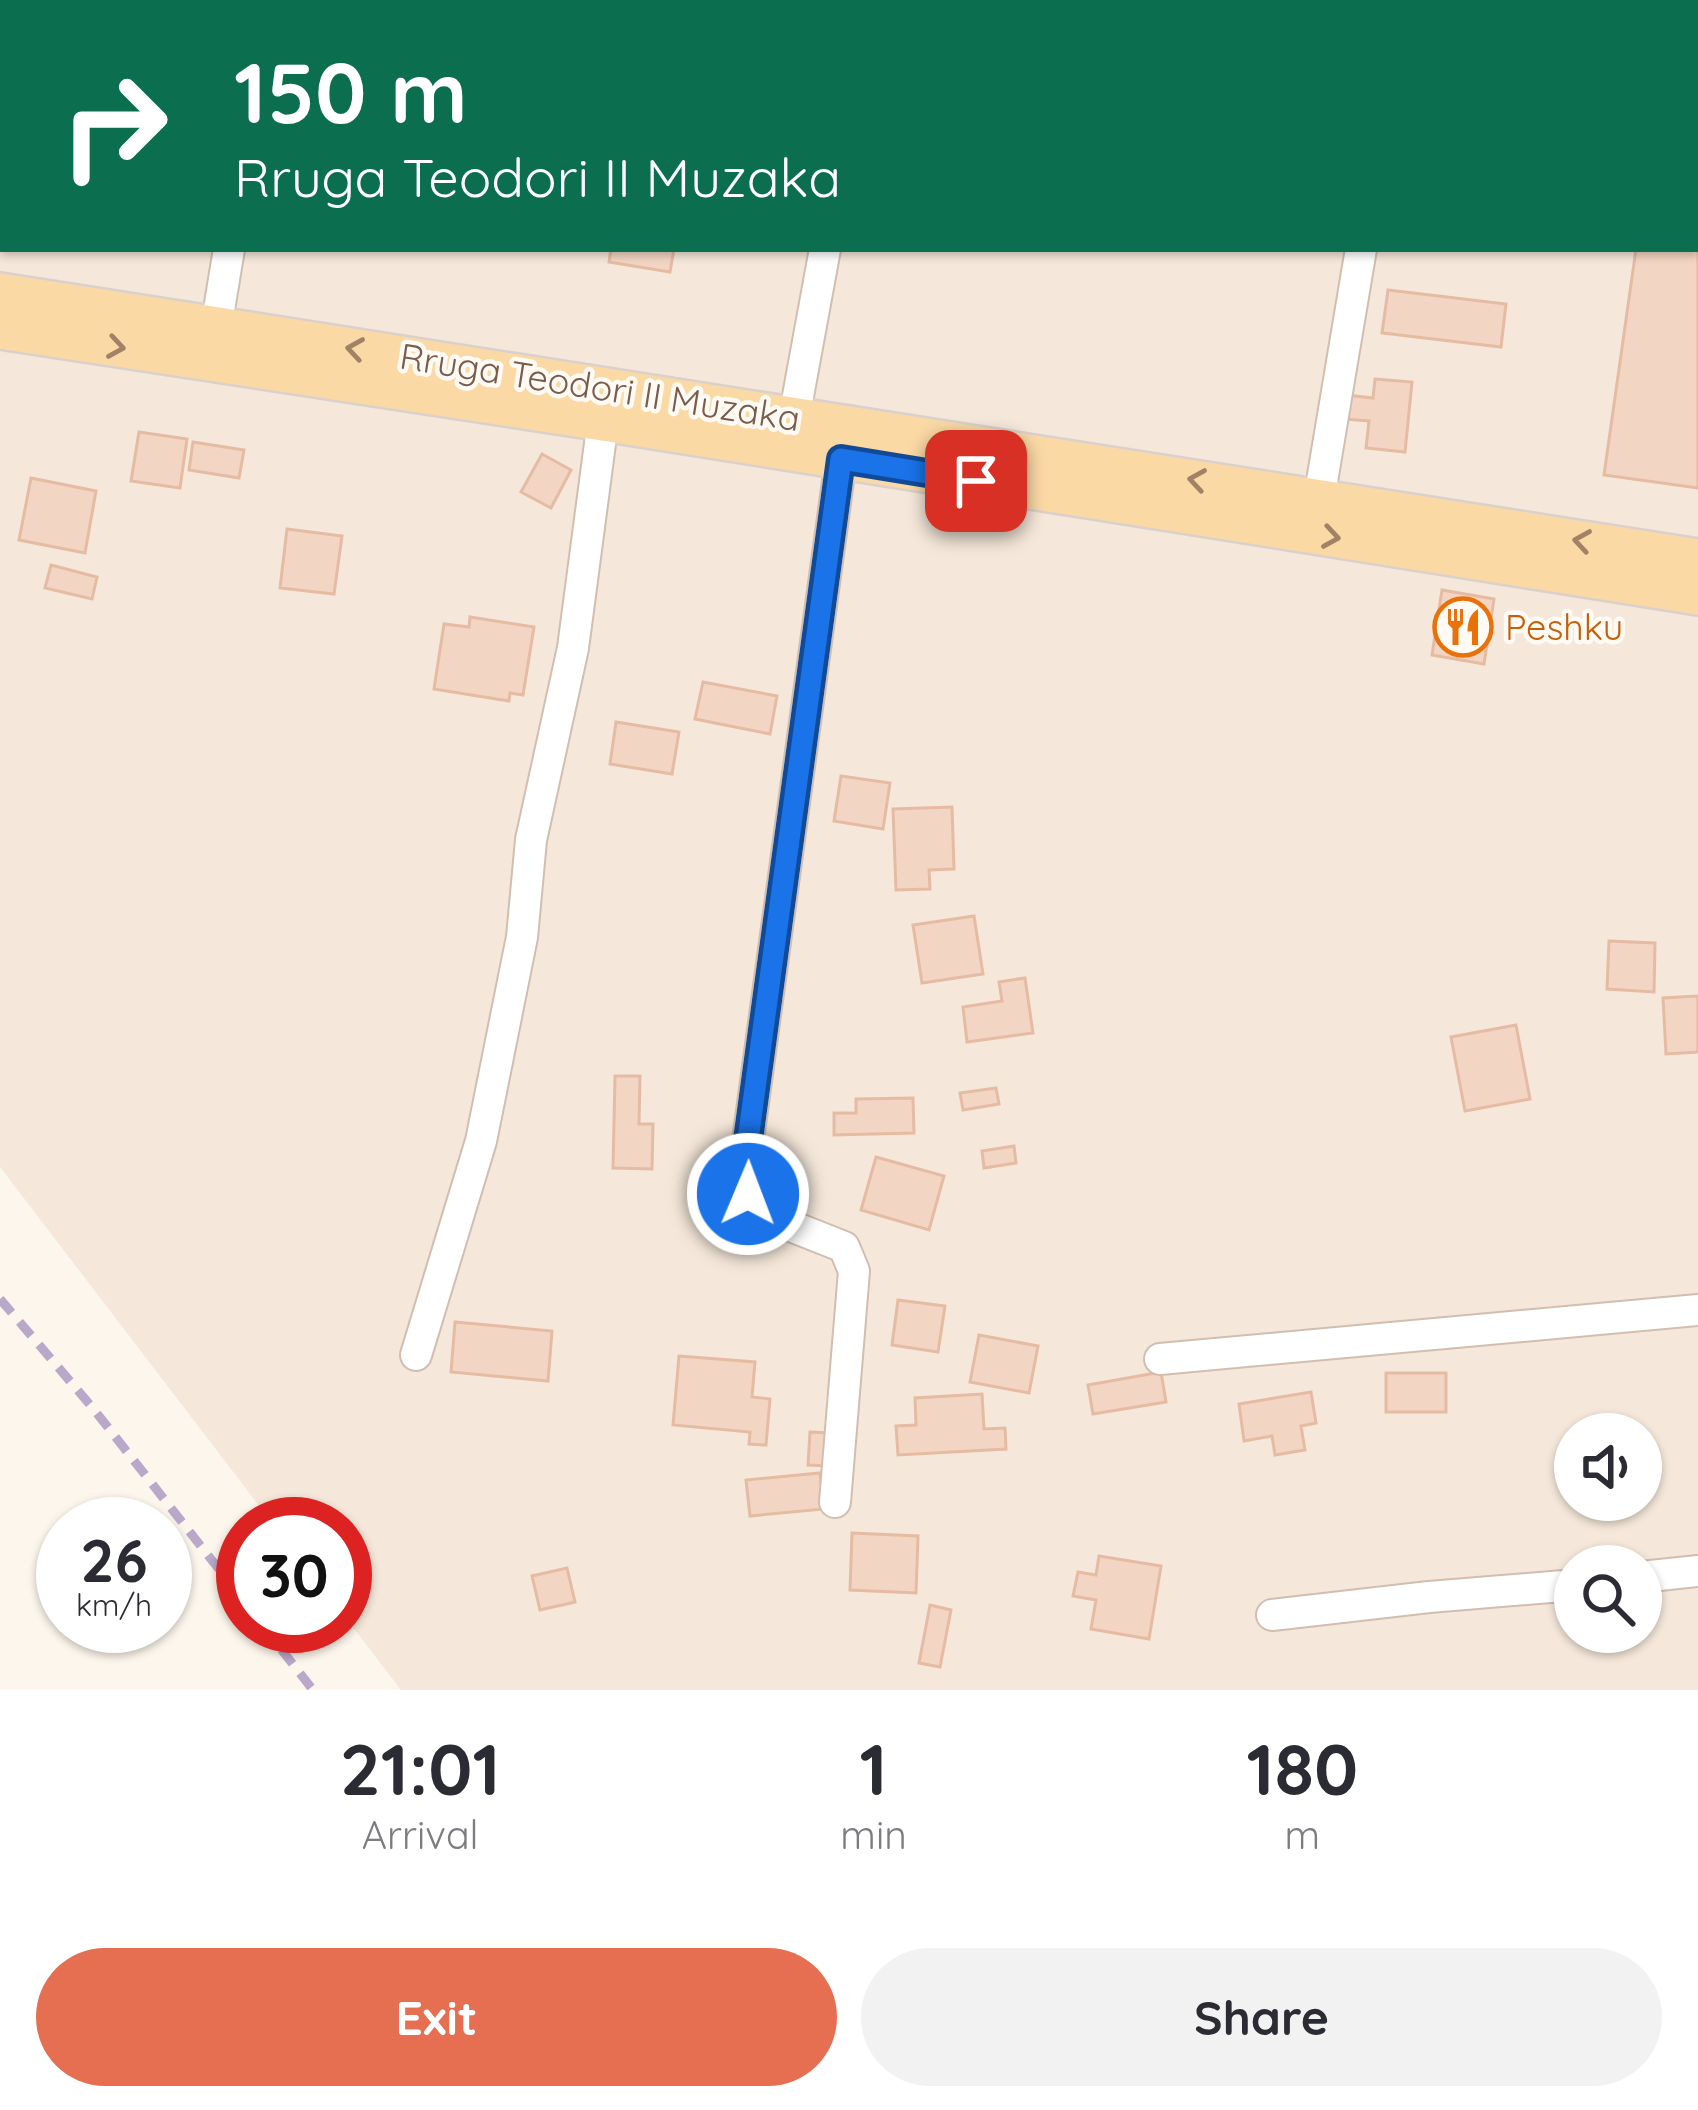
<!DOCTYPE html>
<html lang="en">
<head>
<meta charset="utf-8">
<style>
  :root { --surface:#fff; --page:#f2f2f3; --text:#2b2b33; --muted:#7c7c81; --accent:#e76f51 }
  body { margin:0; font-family:Quicksand,sans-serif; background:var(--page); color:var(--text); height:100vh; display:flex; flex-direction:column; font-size:45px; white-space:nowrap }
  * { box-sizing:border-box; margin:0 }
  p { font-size:39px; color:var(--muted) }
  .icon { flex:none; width:66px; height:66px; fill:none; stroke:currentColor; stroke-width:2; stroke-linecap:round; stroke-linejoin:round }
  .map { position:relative; height:1690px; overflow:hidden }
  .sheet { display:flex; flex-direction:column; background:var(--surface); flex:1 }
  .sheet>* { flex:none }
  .hud { position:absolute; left:0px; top:0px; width:1698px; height:252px; box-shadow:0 3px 9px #0004; background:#0b6e4f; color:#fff; overflow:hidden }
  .fabs { position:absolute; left:1554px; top:1413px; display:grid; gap:24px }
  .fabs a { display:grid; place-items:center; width:108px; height:108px; border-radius:50%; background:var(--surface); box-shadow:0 3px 9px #0004; font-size:60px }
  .speed { position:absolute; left:36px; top:1497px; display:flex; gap:24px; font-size:60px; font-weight:700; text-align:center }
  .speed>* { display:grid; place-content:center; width:156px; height:156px; border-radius:50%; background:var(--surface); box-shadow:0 3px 9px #0004; line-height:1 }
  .speed small { font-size:30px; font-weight:400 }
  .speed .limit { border:18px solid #d22; background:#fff; color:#111 }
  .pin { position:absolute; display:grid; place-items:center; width:102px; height:102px; color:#fff; margin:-51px; border-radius:24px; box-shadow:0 6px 18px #0006 }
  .me { position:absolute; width:132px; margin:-66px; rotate:1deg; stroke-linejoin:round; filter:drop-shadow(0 0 9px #0008) }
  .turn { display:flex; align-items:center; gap:42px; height:252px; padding:0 36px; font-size:54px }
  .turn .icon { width:156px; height:156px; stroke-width:2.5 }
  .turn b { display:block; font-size:84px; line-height:102px }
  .eta { display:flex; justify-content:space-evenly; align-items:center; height:204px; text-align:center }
  .eta b { font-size:72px; font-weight:700; line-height:84px }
  .cta { display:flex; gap:24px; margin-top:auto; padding:24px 36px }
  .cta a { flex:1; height:138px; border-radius:72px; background:var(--accent); color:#fff; font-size:48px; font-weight:700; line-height:138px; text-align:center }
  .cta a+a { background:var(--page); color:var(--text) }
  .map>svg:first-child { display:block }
  .residential { fill:#f5e8da; fill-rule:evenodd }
  .building { fill:#f3d5c3; stroke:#e6bba3; stroke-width:3 }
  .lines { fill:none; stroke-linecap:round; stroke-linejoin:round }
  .minor-casing { stroke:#d1beb0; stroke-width:34 }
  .major-casing { stroke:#dad1cd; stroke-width:44 }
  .minor { stroke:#fff; stroke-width:30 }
  .major { stroke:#fbd9a5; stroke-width:39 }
  .rail { stroke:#b9a8c9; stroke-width:9; stroke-dasharray:18 12; stroke-linecap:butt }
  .oneway { stroke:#a18267 }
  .route-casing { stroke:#114b97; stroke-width:30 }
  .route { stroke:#1a73e8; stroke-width:21 }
  .labels { text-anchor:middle; stroke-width:9; stroke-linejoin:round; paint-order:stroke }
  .street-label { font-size:36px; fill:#7a5c4d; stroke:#fffaf3 }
  .food-label { font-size:36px; fill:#c56008; stroke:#fffaf3; text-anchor:start }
</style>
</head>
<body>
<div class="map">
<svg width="1698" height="1690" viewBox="0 0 1698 1690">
  <rect width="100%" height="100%" fill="#fdf6ec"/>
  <path class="residential" d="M0,0H1698V1690H401L345,1617V1524H273L0,1167ZM3,3H1695V249H3ZM1575,1434H1641V1500H1575ZM1575,1566H1641V1632H1575Z"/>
  <path class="building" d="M151,0H235V3H150Z
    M725,0H802L801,3H725Z
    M1695,207L1698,208V488L1604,475L1636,249H1695Z
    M611,249H674L670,272L609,262Z
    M1388,290L1506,304L1501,347L1382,333Z
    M1375,379L1412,382L1405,452L1366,448L1369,421L1343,419L1346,395L1373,398Z
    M139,432L187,439L180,488L131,481Z
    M193,442L244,450L239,478L189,470Z
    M542,454L571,470L551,508L521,492Z
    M31,478L96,491L85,553L19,540Z
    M287,529L342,536L334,594L280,588Z
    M51,565L97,577L92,599L45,588Z
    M1442,590L1494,599L1484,664L1432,655Z
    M470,617L534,627L523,695L510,693L509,701L434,689L444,624L469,627Z
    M703,682L777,696L770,734L695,719Z
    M616,722L679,732L672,774L610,764Z
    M841,776L890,783L883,829L834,821Z
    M952,807L954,869L929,870L930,889L896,890L893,809Z
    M974,916L983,974L922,983L913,925Z
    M1609,941L1655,943L1654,992L1607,989Z
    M1025,978L1033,1033L967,1042L963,1007L1002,1001L999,982Z
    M1698,996V1052L1666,1054L1663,998Z
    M1516,1025L1530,1099L1465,1111L1451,1037Z
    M615,1076H640L639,1124H653L652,1169L613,1168Z
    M996,1088L999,1104L963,1110L960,1093Z
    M913,1098L914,1133L834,1135V1113H856V1099Z
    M1014,1146L1016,1163L984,1168L982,1151Z
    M876,1157L944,1176L929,1230L861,1210Z
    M704,1197L738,1199L736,1222L702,1220Z
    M898,1300L945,1306L938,1352L892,1345Z
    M455,1322L552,1331L548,1381L451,1372Z
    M979,1335L1038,1346L1029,1393L970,1382Z
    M679,1356L755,1362L752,1397L770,1399L766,1445L749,1444L750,1432L673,1425Z
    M1161,1372L1166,1402L1093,1414L1088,1385Z
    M1386,1373H1446V1412H1386Z
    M1311,1392L1316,1423L1301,1426L1305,1450L1275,1455L1272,1436L1244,1441L1239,1404Z
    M982,1394L984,1429L1005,1428L1006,1449L898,1455L896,1426L916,1425L915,1398Z
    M810,1432L829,1433L827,1466L808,1465Z
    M820,1473L824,1509L750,1516L746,1480Z
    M852,1533L918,1536L916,1593L850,1590Z
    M1099,1556L1161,1566L1149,1639L1091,1629L1096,1600L1073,1596L1078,1572L1096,1575Z
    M567,1568L575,1602L540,1610L532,1576Z
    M930,1605L951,1610L940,1667L919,1663Z"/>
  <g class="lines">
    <g class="minor-casing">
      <path id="minor" d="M271,3V0
        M571,3V0
        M869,3V0
        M913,3L914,0
        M1058,3V0
        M1404,3L1405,0
        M1592,3V0
        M216,328L229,249
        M794,418L825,249
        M1319,499L1361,249
        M416,1355L481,1141L522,937L531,840L573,648L603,421
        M1160,1359L1698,1310
        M835,1502L854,1271L844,1247L763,1215L748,1194L744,1169L841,459
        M1641,1577L1698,1571
        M1272,1615L1429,1597L1575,1585"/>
    </g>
    <g class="major-casing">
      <path id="major" d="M0,293L1698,559
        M0,329L603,421L1698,595"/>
    </g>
    <use href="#minor" class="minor"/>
    <use href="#major" class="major"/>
    <path class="rail" d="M0,1299L92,1407L243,1600
      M263,1626L313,1690"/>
  </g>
  <defs><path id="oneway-chevron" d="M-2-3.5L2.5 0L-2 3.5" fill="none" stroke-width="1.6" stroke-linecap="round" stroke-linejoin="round" transform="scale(3)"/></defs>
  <g class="oneway">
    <use href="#oneway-chevron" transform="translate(116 347) rotate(9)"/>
    <use href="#oneway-chevron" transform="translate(355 349) rotate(-171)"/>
    <use href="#oneway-chevron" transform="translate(1197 480) rotate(-171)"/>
    <use href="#oneway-chevron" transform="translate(1331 537) rotate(9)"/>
    <use href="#oneway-chevron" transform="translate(1582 541) rotate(-171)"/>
  </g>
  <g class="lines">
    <g class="route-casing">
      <path id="route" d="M748,1194L744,1169L841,459L976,481"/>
    </g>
    <use href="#route" class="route"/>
  </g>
  <defs>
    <g id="restaurant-ring" transform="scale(3)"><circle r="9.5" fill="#fffaf3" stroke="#e8710a" stroke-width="1.5"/><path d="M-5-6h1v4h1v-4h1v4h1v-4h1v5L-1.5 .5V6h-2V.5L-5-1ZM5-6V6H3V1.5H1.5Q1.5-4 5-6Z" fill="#e8710a"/></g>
  </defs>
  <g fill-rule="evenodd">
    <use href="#restaurant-ring" x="1463" y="627"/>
  </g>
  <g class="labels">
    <g class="street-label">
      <text transform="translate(600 387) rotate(9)" y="13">Rruga Teodori II Muzaka</text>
    </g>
    <g class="food-label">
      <text x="1505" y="640">Peshku</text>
    </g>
  </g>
</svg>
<div class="fabs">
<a><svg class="icon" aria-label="sound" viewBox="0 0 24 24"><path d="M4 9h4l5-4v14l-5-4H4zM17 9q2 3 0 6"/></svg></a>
<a><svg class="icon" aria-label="search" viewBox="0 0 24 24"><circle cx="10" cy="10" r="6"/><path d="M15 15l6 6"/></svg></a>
</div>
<div class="speed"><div>26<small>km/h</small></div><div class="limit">30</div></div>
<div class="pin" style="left:976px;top:481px;background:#d93025"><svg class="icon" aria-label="arrive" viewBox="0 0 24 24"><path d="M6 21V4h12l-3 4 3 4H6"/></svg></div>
<svg class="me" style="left:748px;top:1194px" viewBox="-20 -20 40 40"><circle r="17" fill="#1a73e8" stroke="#fff" stroke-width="3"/><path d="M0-11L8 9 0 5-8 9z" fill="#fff"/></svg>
<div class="hud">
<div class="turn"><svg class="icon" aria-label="right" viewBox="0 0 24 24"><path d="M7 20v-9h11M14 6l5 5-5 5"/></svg><div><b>150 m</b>Rruga Teodori II Muzaka</div></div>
</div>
</div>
<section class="sheet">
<div class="eta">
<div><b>21:01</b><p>Arrival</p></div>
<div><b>1</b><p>min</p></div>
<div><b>180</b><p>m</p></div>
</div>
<div class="cta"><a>Exit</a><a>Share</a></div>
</section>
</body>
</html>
